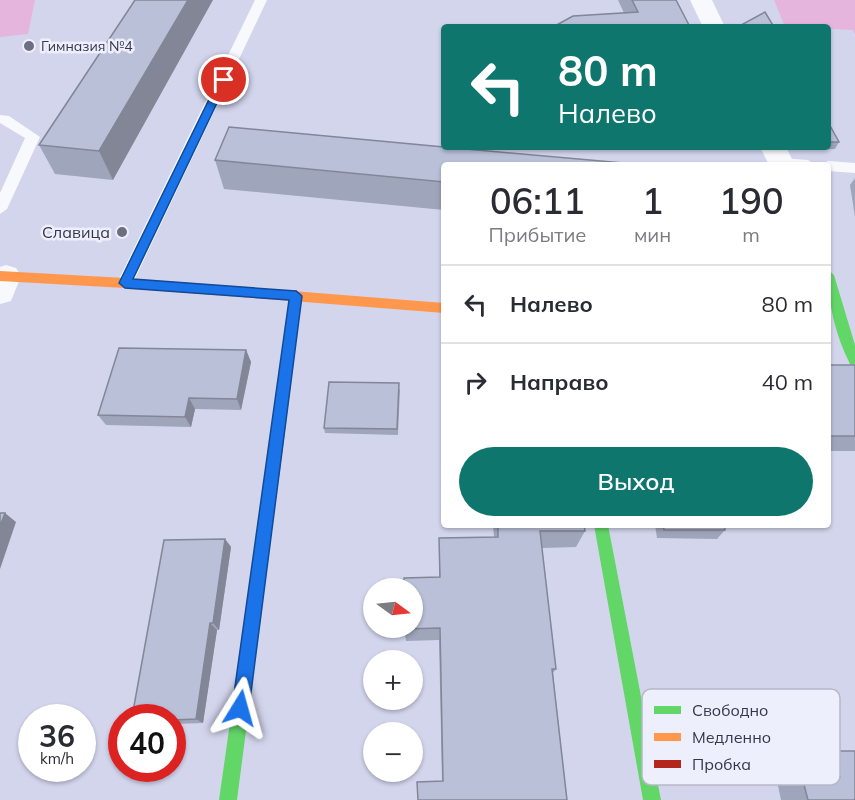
<!DOCTYPE html>
<html lang="ru">
<head>
<meta charset="utf-8">
<style>
  :root { --surface:#fff; --page:#f7f7f7; --text:#2b2b33; --muted:#7c7c81; --line:#e1e1e2; --accent:#0f766e }
  body { margin:0; font-family:Mulish,sans-serif; background:var(--page); color:var(--text); height:100vh; display:flex; flex-direction:column; font-size:22px; white-space:nowrap }
  * { box-sizing:border-box; margin:0 }
  p { font-size:20px; color:var(--muted) }
  .icon { flex:none; width:33px; height:33px; fill:none; stroke:currentColor; stroke-width:2; stroke-linecap:round; stroke-linejoin:round }
  .map { position:relative; flex:1; overflow:hidden }
  .drawer { position:absolute; left:441px; top:162px; width:390px; height:366px; display:flex; flex-direction:column; background:var(--surface); border-radius:6px; box-shadow:0 2px 4px #0004 }
  .drawer>* { flex:none }
  .guide { position:absolute; left:441px; top:24px; width:390px; height:126px; border-radius:6px; box-shadow:0 2px 4px #0004; background:#0f766e; color:#fff; overflow:hidden }
  .needle { width:39px; rotate:105deg }
  .controls { position:absolute; left:363px; top:578px; display:grid; gap:12px }
  .controls a { display:grid; place-items:center; width:60px; height:60px; border-radius:50%; background:var(--surface); box-shadow:0 2px 4px #0004; font-size:30px }
  .speed { position:absolute; left:18px; top:704px; display:flex; gap:12px; font-size:30px; font-weight:700; text-align:center }
  .speed>* { display:grid; place-content:center; width:78px; height:78px; border-radius:50%; background:var(--surface); box-shadow:0 2px 4px #0004; line-height:1 }
  .speed small { font-size:15px; font-weight:400 }
  .speed .limit { border:9px solid #d22; background:#fff; color:#111 }
  .pin { position:absolute; display:grid; place-items:center; width:51px; height:51px; color:#fff; margin:-26px; border:3px solid #fff; border-radius:50%; box-shadow:0 2px 6px #0007 }
  .me { position:absolute; width:66px; margin:-33px; rotate:8deg; stroke-linejoin:round; filter:drop-shadow(0 0 4px #0008) }
  .turn { display:flex; align-items:center; gap:21px; height:126px; padding:0 18px; font-size:27px }
  .turn .icon { width:78px; height:78px; stroke-width:2.5 }
  .turn b { display:block; font-size:42px; line-height:51px }
  .eta { display:flex; justify-content:space-evenly; align-items:center; height:102px; text-align:center }
  .eta b { font-size:36px; font-weight:600; line-height:42px }
  .cta { display:flex; gap:12px; margin-top:auto; padding:12px 18px }
  .cta a { flex:1; height:69px; border-radius:36px; background:var(--accent); color:#fff; font-size:24px; font-weight:600; line-height:69px; text-align:center }
  ul { padding:0; list-style:none }
  li { display:flex; align-items:center; gap:18px; height:78px; padding:0 18px; border-top:2px solid var(--line) }
  li div { flex:1 }
  li b { display:block; font-size:22px }
  li em { font-style:normal }
  .map>svg:first-child { display:block }
  .green { fill:#e5b5de }
  .lines { fill:none; stroke-linecap:round; stroke-linejoin:round }
  .lane { fill:#f8f9fc; fill-rule:evenodd }
  .street { fill:#f8f9fc; fill-rule:evenodd }
  .fast { fill:#63d668; fill-rule:evenodd }
  .slow { fill:#ff974d; fill-rule:evenodd }
  .jam { fill:#b3261e; fill-rule:evenodd }
  .wall { fill:#9fa5ba }
  .shaded-wall { fill:#828697 }
  .building { fill:#b9c0d8; stroke:#828697; stroke-width:1.5 }
  .route { fill:#1a73e8; stroke:#114b97; stroke-width:1.5 }
  .poi-dot { fill:#6c6e82; stroke:#eeeffd; stroke-width:2 }
  .labels { text-anchor:middle; stroke-width:5; stroke-linejoin:round; paint-order:stroke }
  .far-poi-label { font-size:14px; fill:#353648; stroke:#eeeffd; text-anchor:start }
  .poi-label { font-size:16px; fill:#353648; stroke:#eeeffd; text-anchor:end }
  .key { fill:#eeeffd; stroke:#b6b8c7; stroke-width:1.5 }
  .key-label { font-size:16px; fill:#353648 }
</style>
</head>
<body>
<div class="map">
<svg width="855" height="800" viewBox="0 0 855 800">
  <rect width="100%" height="100%" fill="#d3d5ed"/>
  <path class="green" d="M0,0H35L28,34L0,37Z
    M774,0H855V35L853,30L785,27Z"/>
  <g class="lines">
    <path class="lane" d="M255,0H267L133,283L131,287H119L117,283Z
      M0,115L9,116L40,137L7,209L0,214V193L25,138L0,123Z
      M781,158L808,160L815,165H775L776,160Z
      M828,161L855,163V173L828,171V165H821Z"/>
    <path class="street" d="M690,0H712L725,27H703Z
      M760,147H786L795,165H769Z
      M6,265L16,268L21,276L11,301L0,304V267Z"/>
    <path class="fast" d="M828,270L834,275L855,345V365L850,364C835,334 828,304 828,270Z
      M272,470L277,472L279,477L237,800H219L265,477L267,472Z
      M594,525H608L661,800H643Z"/>
    <path class="slow" d="M0,271L125,278L444,303V313L125,288L0,281Z"/>
    <path class="jam" d="M296,290L302,295L279,477L277,482L272,484L267,482L265,477L290,295Z"/>
  </g>
  <path class="wall" d="M135,0L113,180L55,174L39,145Z
    M618,0H676L690,27L624,13Z
    M828,122L839,142L835,149L803,150L801,147H828Z
    M215,160L444,165V210L224,189Z
    M855,178V217L850,185Z
    M246,350L251,362L241,410L195,409L191,427L106,425L98,415Z
    M828,365H855V451H828Z
    M400,389L398,435L325,433L324,428Z
    M493,525H584L585,531L576,547L542,548L556,669L553,673L567,800L442,781L439,640L406,641L404,627L439,577V538L494,537Z
    M655,525H724L725,530L717,539L657,538Z
    M225,539L231,547L219,630H217L203,723L172,724V717Z
    M833,751L855,800H781L777,781L802,777H811L806,757Z"/>
  <path class="shaded-wall" d="M188,0H213L113,180L99,151Z
    M246,350L251,362L241,410L237,399Z
    M189,398L195,409L191,427L185,417Z
    M5,513L16,522L0,569V526Z
    M225,539L231,547L219,630L213,623Z
    M210,623L217,630L203,723L196,719Z"/>
  <path class="building" d="M135,0H188L99,151L39,145Z
    M632,0H676L690,27H553L573,16L638,12Z
    M765,12L774,27H745L743,24Z
    M828,122L839,142H828Z
    M229,127L444,147L646,165H444V182L215,160Z
    M119,348L246,350L237,399L189,398L185,417L98,415Z
    M828,365H855V436H828Z
    M329,382L399,383L397,429L324,428Z
    M0,513H5L0,526Z
    M498,525H584L585,531H540L556,669H552L567,800H418L417,782L443,781L440,628L404,629V627H412V588H404V578L440,577L439,538L498,537Z
    M663,525H724L725,530H664Z
    M225,539L213,623H210L196,719L172,720V717H132L164,540Z
    M833,751H855V800H808L802,777H840Z"/>
  <path class="route" d="M220,77L228,80L133,279L296,291L302,296L249,708L246,714L240,717L234,714L232,708L289,300L125,288L119,283Z"/>
  <g class="poi-dot">
    <circle cx="29" cy="46" r="6"/>
    <circle cx="122" cy="232" r="6"/>
  </g>
  <g class="labels">
    <g class="far-poi-label">
      <text x="41" y="51">Гимназия №4</text>
    </g>
    <g class="poi-label">
      <text x="110" y="238">Славица</text>
    </g>
  </g>
  <rect x="642" y="689" width="198" height="96" rx="9" class="key"/>
  <rect x="654" y="706" width="27" height="8" fill="#63d668"/>
  <rect x="654" y="733" width="27" height="8" fill="#ff974d"/>
  <rect x="654" y="760" width="27" height="8" fill="#b3261e"/>
  <g class="key-label">
    <text x="692" y="716">Свободно</text>
    <text x="692" y="743">Медленно</text>
    <text x="692" y="770">Пробка</text>
  </g>
</svg>
<div class="controls">
<a><svg class="needle" viewBox="-14 -14 28 28"><path d="M0-13l5 13h-10z" fill="#e53935"/><path d="M0 13l5-13h-10z" fill="#7c7c81"/></svg></a>
<a>+</a>
<a>−</a>
</div>
<div class="speed"><div>36<small>km/h</small></div><div class="limit">40</div></div>
<div class="pin" style="left:224px;top:80px;background:#d93025"><svg class="icon" aria-label="arrive" viewBox="0 0 24 24"><path d="M6 21V4h12l-3 4 3 4H6"/></svg></div>
<svg class="me" style="left:240px;top:708px" viewBox="-20 -20 40 40"><path d="M0-17L14 15 0 8-14 15z" fill="#1a73e8" stroke="#fff" stroke-width="4"/></svg>
<div class="guide">
<div class="turn"><svg class="icon" aria-label="left" viewBox="0 0 24 24"><path d="M17 20v-9H6M10 6l-5 5 5 5"/></svg><div><b>80 m</b>Налево</div></div>
</div>
<section class="drawer">
<div class="eta">
<div><b>06:11</b><p>Прибытие</p></div>
<div><b>1</b><p>мин</p></div>
<div><b>190</b><p>m</p></div>
</div>
<ul>
<li><svg class="icon" aria-label="left" viewBox="0 0 24 24"><path d="M17 20v-9H6M10 6l-5 5 5 5"/></svg><div><b>Налево</b></div><em>80 m</em></li>
<li><svg class="icon" aria-label="right" viewBox="0 0 24 24"><path d="M7 20v-9h11M14 6l5 5-5 5"/></svg><div><b>Направо</b></div><em>40 m</em></li>
</ul>
<div class="cta"><a>Выход</a></div>
</section>
</div>
</body>
</html>
